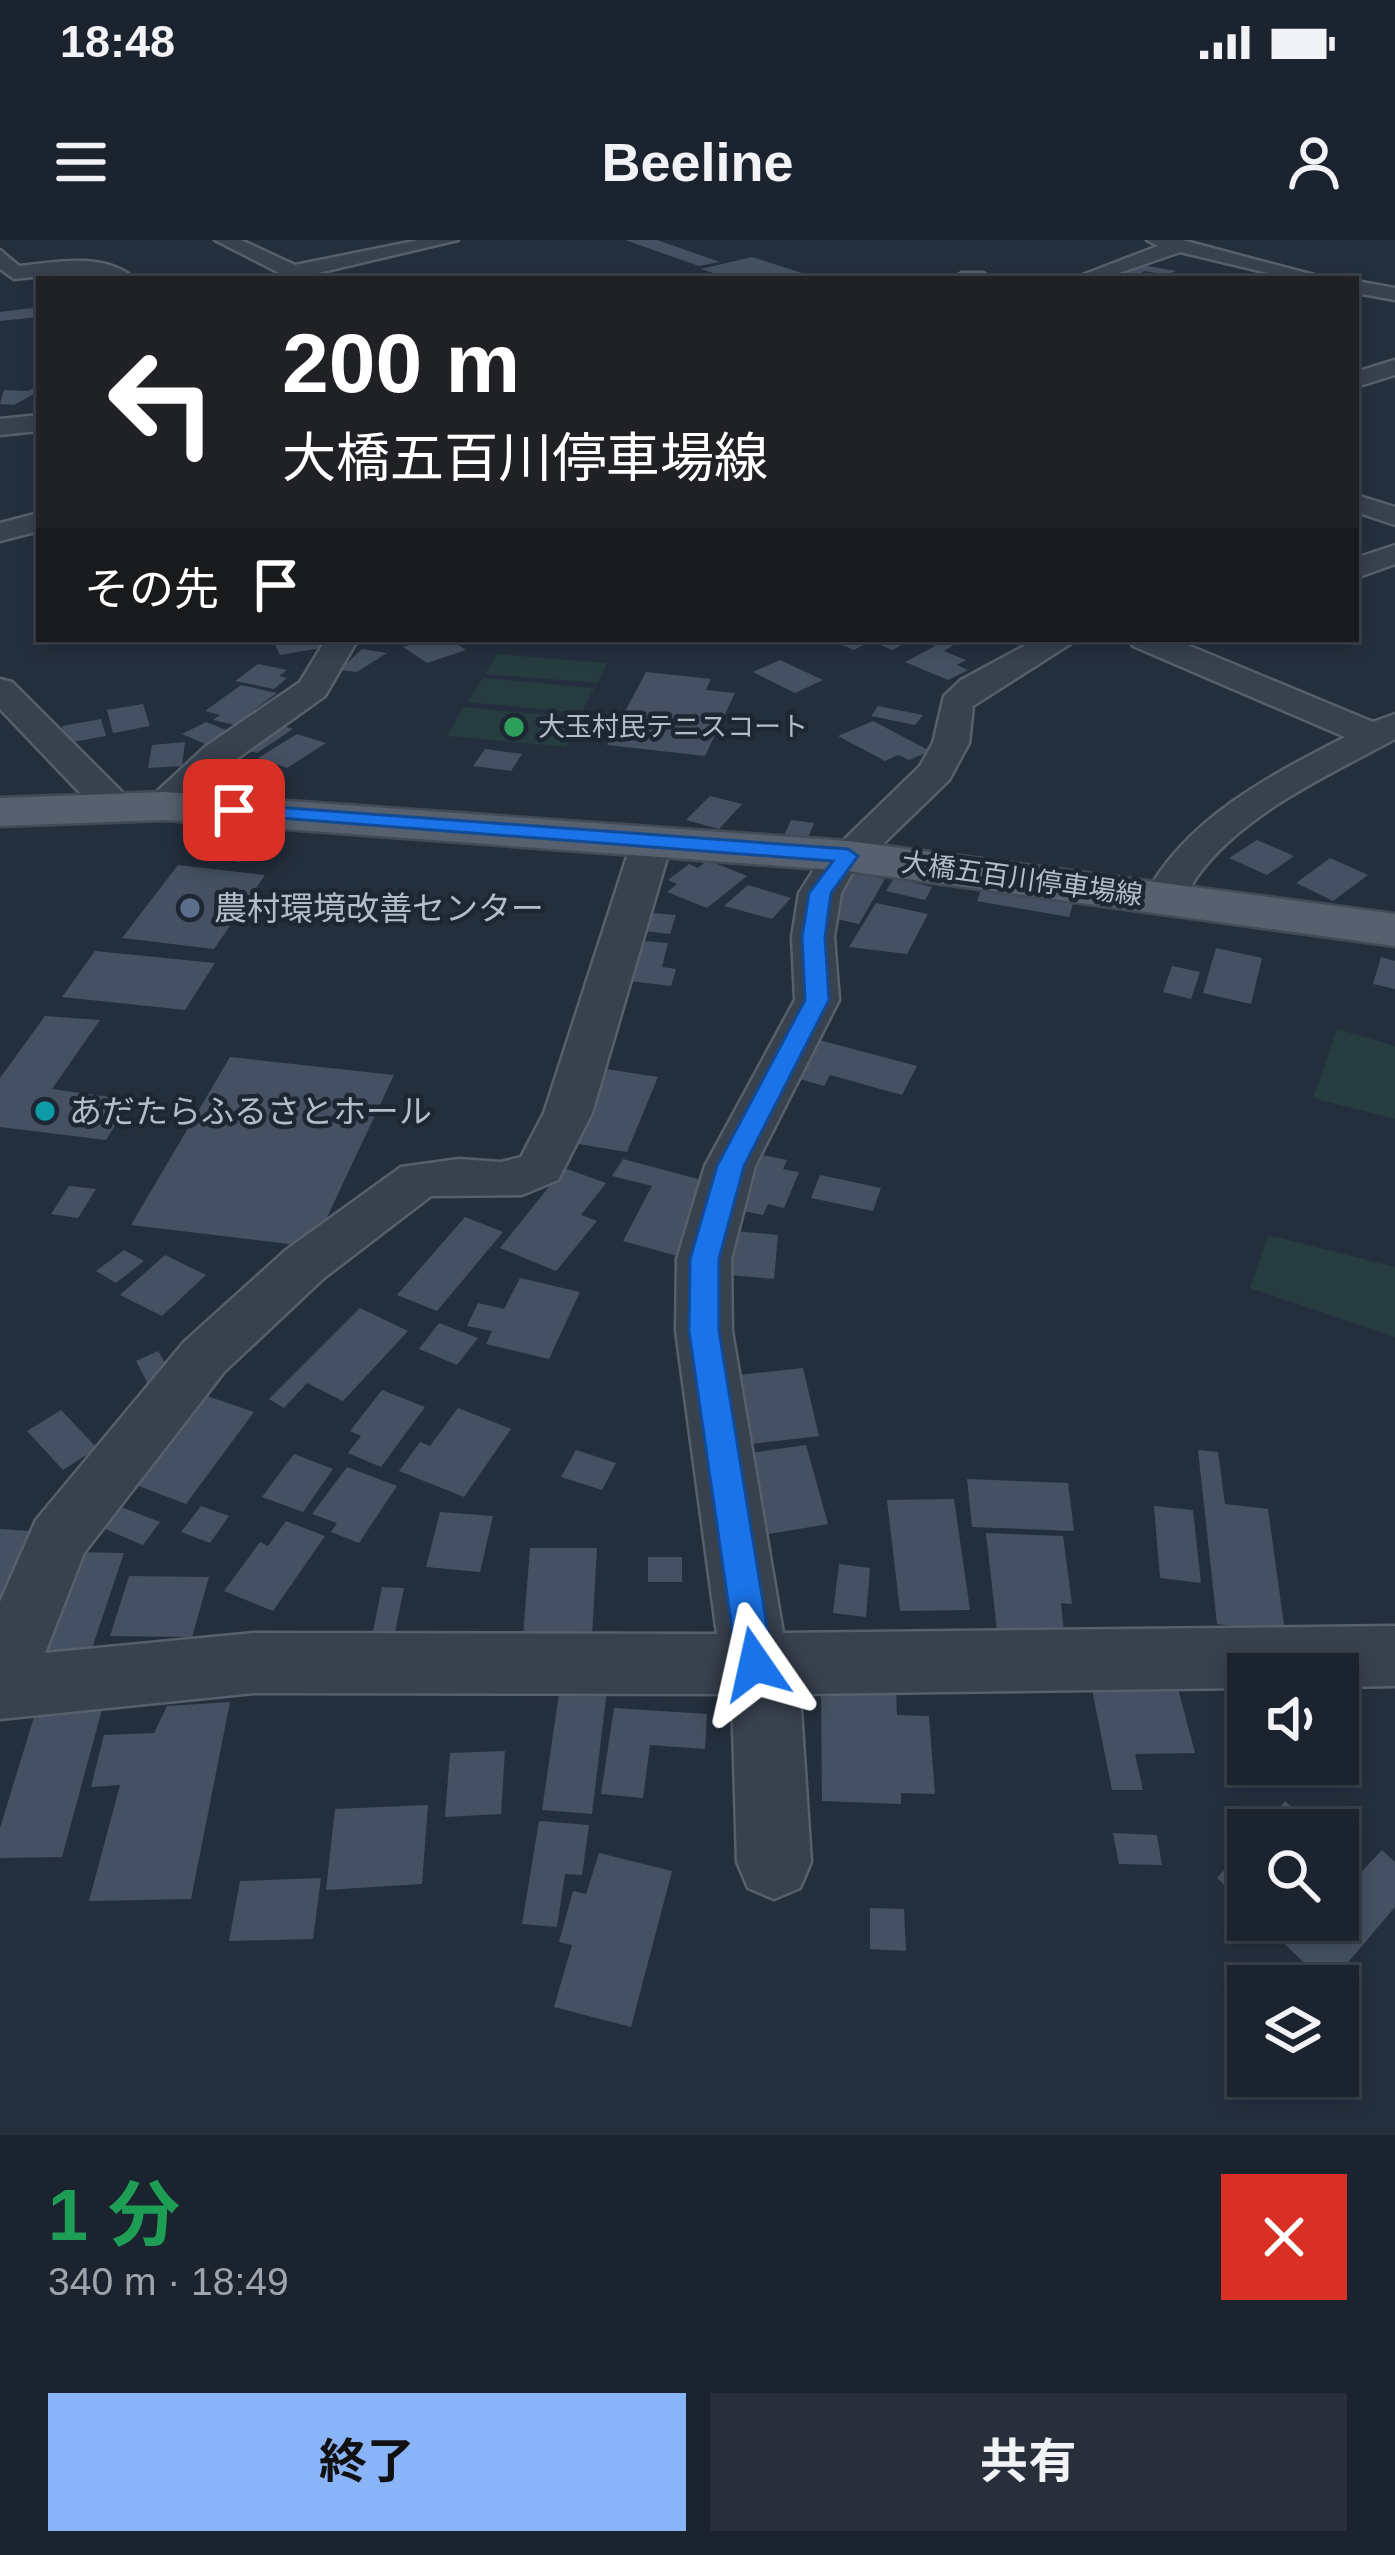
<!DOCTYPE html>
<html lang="ja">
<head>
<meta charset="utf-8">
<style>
  :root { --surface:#1b232e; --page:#282f3a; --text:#f1f3f6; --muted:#a0a4aa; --line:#39404a; --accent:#8ab4f8 }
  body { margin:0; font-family:Helvetica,"Noto Sans JP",sans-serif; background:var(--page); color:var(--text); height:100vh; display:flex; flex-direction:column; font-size:45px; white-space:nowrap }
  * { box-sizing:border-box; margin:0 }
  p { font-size:39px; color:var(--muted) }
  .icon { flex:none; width:66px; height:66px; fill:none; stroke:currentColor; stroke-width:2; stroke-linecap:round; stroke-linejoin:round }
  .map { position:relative; height:1895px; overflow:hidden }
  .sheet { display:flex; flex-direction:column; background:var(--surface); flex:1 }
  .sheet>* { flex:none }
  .top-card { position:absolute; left:36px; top:36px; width:1323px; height:366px; border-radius:0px; box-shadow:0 6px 18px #0003,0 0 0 3px var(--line); background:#202124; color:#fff; overflow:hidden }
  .fabs { position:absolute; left:1227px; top:1413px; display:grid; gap:24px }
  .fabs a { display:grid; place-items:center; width:132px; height:132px; border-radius:0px; background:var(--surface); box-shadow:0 6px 18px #0003,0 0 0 3px var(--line); font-size:60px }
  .pin { position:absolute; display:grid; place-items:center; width:102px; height:102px; color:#fff; margin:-51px; border-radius:24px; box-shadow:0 6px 18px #0006 }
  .me { position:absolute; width:132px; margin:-66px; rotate:349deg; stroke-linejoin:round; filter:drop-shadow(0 0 9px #0008) }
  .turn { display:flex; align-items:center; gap:42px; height:252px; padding:0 48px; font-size:54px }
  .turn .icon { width:156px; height:156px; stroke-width:2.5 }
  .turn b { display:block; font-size:84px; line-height:102px }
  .then { display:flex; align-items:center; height:114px; padding:0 48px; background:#0003; gap:24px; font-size:45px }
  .round { display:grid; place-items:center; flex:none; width:126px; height:126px; border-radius:0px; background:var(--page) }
  .summary { display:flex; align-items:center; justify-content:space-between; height:204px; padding:0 48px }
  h1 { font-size:72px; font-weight:700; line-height:90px; color:#1e9e55 }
  .button { display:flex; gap:24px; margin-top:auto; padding:24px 48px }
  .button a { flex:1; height:138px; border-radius:0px; background:var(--accent); color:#111; font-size:48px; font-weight:700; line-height:138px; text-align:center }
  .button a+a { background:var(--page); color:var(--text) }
  .status { display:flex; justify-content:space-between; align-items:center; height:84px; padding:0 60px; background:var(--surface); direction:ltr }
  .status svg { height:33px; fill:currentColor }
  header { display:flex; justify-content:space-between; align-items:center; height:156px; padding:0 48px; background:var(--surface); font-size:54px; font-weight:700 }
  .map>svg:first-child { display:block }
  .green { fill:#263c3f }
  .building { fill:#455162 }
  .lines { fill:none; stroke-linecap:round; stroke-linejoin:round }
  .minor-casing { stroke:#565f6c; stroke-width:5 }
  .major-casing { stroke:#414a57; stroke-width:5 }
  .minor { fill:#38414e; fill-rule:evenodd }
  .major { fill:#56606e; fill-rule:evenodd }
  .route { fill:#1a73e8; stroke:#114b97; stroke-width:3 }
  .leisure-dot { fill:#2e9e5b; stroke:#1d2633; stroke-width:4.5 }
  .service-dot { fill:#5c6f8a; stroke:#1d2633; stroke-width:4.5 }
  .culture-dot { fill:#0f9aa8; stroke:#1d2633; stroke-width:4.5 }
  .labels { text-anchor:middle; stroke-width:9; stroke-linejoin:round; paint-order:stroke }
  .far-poi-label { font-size:27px; fill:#b4bcc9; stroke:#1d2633; text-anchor:start }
  .far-street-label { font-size:27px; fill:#b4bcc9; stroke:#1d2633 }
  .poi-label { font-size:33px; fill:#b4bcc9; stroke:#1d2633; text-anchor:start }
</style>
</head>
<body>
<div class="status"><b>18:48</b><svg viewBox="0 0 49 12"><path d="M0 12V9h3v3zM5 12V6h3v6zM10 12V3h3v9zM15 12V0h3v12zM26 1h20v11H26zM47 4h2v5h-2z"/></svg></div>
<header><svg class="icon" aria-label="menu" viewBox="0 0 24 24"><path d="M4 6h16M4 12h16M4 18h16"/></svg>Beeline<svg class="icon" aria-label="person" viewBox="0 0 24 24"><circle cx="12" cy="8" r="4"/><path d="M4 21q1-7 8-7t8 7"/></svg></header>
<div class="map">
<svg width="1395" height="1895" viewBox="0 0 1395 1895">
  <rect width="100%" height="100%" fill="#242f3e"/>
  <path class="green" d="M497,414L607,423L598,443L485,434Z
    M483,438L594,448L581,473L467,462Z
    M464,467L581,478L566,507L446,496Z
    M1337,789L1395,806V879L1313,858Z
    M1268,995L1395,1027V1097L1250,1048Z"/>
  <path class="building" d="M625,0H657L720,22L699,26Z
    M752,17L815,37L732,39L701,29Z
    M1136,24L1176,31L1167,35L1144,31L1135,39H1100Z
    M39,67V77L0,81V72Z
    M39,146V151L14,165L0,164L4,150L28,151Z
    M272,399H316L321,408L280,415Z
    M427,399H449L466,410L427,423L403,407Z
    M828,399H913L892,410L871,401L854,410Z
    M939,399L957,403L944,411L966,420L957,425L968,430L948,440L905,422L935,406L930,404Z
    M362,409L387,413L357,432L340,430Z
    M780,420L823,440L795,453L753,432Z
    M258,424L287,430L279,436L287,438L274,449L235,441Z
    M646,432L711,439L706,450L735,453L705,516L607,505Z
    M241,445L277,453L250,473L258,475L243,487L213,480L220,475L205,471Z
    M143,464L150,486L113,493L107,470Z
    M878,466L923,475L915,485L871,476Z
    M101,479L106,496L67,503L62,486Z
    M873,481L930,511L909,520L898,515L885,521L838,496Z
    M206,482L234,493L210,506L182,494Z
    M275,484L293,489L257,513L239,508Z
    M297,494L326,503L287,528L258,518Z
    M185,502L182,526L148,528L152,505Z
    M485,509L522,514L511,531L473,526Z
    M237,533L279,547L258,561L215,547Z
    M710,556L742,564L719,589L686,580Z
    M791,580L814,583L805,605L781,602Z
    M1257,600L1294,616L1267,635L1229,618Z
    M219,608L248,611L240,622L211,618Z
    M1330,618L1368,635L1333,661L1296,643Z
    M707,620L747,636L707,668L667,652L677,644L668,640L689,624L698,628Z
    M178,625L265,635L214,709L122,698Z
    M852,632L885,639L859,684L824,676Z
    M894,638L932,647L925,660L886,651Z
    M748,645L791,658L772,679L724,666Z
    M983,645L1074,660L1069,677L977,661Z
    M876,663L928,674L907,714L849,707Z
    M652,673L676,675L670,694L645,691Z
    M631,700L668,703L662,727L676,729L671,746L620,740Z
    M1216,708L1262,718L1251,764L1203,753Z
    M95,711L215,723L185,770L62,757Z
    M1381,717L1395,721V749L1373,744Z
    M1172,726L1200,732L1191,759L1163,752Z
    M45,776L100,780L52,849L131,860L106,900L0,887V838Z
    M819,800L917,826L902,855L830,835L824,846L796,838Z
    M230,817L394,835L313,1007L131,985Z
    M606,829L658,837L627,912L573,903Z
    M757,914L787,920L783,929L799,932L784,968L768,964L763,975L733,969Z
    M623,919L713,943L681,1017L623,1001L652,946L612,936Z
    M564,928L606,943L581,975L597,981L556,1031L500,1008Z
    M820,935L881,948L873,971L811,958Z
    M69,946L96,949L78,978L51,974Z
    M465,977L503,992L437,1071L397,1055Z
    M735,991L778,995L774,1039L730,1035Z
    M124,1010L144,1021L116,1043L96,1031Z
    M165,1015L206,1035L162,1076L120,1055Z
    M520,1038L580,1052L549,1119L486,1104L492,1091L467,1086L478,1063L504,1069Z
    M360,1068L408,1091L343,1161L307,1143L284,1168L269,1159Z
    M439,1083L478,1098L457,1125L419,1109Z
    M158,1111L171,1133L148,1144L136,1121Z
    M803,1128L819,1196L743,1205L729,1136Z
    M382,1150L425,1167L381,1227L348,1213L361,1196L350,1191Z
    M207,1156L254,1172L186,1264L136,1245Z
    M458,1168L511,1189L464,1257L399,1231L420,1202L430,1206Z
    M61,1170L97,1208L63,1230L27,1191Z
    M806,1205L828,1284L757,1296L736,1215Z
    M576,1210L616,1223L602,1250L561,1237Z
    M1198,1210L1218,1212L1225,1264L1268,1269L1285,1392L1217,1384Z
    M294,1214L333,1229L303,1272L262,1257Z
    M347,1227L397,1246L359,1303L331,1292L337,1283L312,1274Z
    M967,1239L1068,1243L1074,1291L972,1287Z
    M954,1259L970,1370L900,1371L887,1260Z
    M116,1265L160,1282L143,1305L98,1286Z
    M201,1266L229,1276L210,1303L181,1292Z
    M1154,1266L1193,1270L1201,1343L1160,1338Z
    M440,1272L493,1276L480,1332L426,1327Z
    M286,1281L325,1296L273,1371L224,1351L260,1302L268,1306Z
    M0,1289L31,1291L0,1365Z
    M986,1293L1063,1296L1072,1364L1061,1363L1064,1393L997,1391Z
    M530,1308H597L592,1395L523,1396Z
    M71,1312L124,1313L91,1411L36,1410Z
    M648,1317H682V1342H648Z
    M839,1324L870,1328L866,1377L833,1373Z
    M129,1336L209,1337L192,1397L110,1396Z
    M382,1347L404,1348L395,1392L373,1391Z
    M1175,1437L1195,1513L1135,1514L1143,1550H1112L1090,1439Z
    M560,1447L607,1450L592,1574L542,1570Z
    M821,1447L896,1450L897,1475L929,1476L935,1554L901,1553V1564L822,1561Z
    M104,1462L62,1617L0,1618V1588L38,1464Z
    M230,1462L191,1659L89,1661L120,1545L91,1547L104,1495L154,1493L167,1466Z
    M614,1468L707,1474L705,1509L650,1505L643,1558L601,1554Z
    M505,1511L501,1574L445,1577L450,1513Z
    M1285,1561L1315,1587L1312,1590H1260Z
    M428,1565L422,1644L326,1650L335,1569Z
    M539,1581L589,1585L582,1635L565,1634L557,1687L522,1684Z
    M1113,1593L1157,1595L1162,1625L1119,1624Z
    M1248,1603V1668L1217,1638Z
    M1382,1610L1395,1622V1667L1328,1746L1260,1680H1338V1635L1349,1645Z
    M599,1613L672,1631L631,1787L554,1767L572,1705L559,1702L573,1651L586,1654Z
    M321,1638L313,1699L229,1701L240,1641Z
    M870,1668L904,1669L906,1711L870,1709Z"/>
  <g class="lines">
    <g class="minor-casing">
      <path id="minor" d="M215,0H241L295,25L419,0H458L314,34L318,39H291Z
        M1147,0H1182L1329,39H1293L1180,12L1102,39H1072L1158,6Z
        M0,10L19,26C57,22 105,12 135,39L71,33L14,39L0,29Z
        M962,33H983L993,39H952Z
        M1356,41L1395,48V60L1356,53Z
        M1395,120V135L1356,147V132Z
        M39,175V191L0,195V179Z
        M1356,255L1395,267V285L1356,272Z
        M39,273V291L0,301V283Z
        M1395,305V324L1356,338V318Z
        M326,399H358L325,456L231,523L178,574H150L145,566L150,558L205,507L300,442Z
        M1037,399H1078L973,466L969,503L949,540L851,635L841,653L834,697L839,760L755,926L731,1019L732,1091L783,1393L1395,1386V1446L1338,1447V1434H1248V1448L800,1454L811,1622L800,1648L774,1659L748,1648L737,1622L732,1454L254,1453L0,1479V1362L36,1280L184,1102L286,1010L401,927L459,919L501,922L521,917L544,873L632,601L638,593H666L672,601L592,873L558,940L522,955L431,956L324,1038L224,1132L84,1313L45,1413L254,1393L717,1394L676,1091L677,1019L705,926L795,760L792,697L799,653L815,628L920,526L933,503L944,456L961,440Z
        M1129,399H1173L1373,482L1395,474V499C1329,535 1245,572 1199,634C1191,644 1187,656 1180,667L1165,670L1150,667L1144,658C1185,579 1269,536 1345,497L1133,406Z
        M0,439L12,442L131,561L136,569L131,577H103L0,469Z"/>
    </g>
    <g class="major-casing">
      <path id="major" d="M164,552L848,601L1395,674V706L848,631L164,580L0,586V558Z"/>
    </g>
    <use href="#minor" class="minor"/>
    <use href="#major" class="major"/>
  </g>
  <path class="route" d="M234,564L848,609L858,616L831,653L825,697L829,760L744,926L719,1019V1091L773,1424L768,1436L755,1441L742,1436L737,1424L689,1091L690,1019L717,926L805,760L802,697L809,653L833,621L227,574V566Z"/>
  <circle class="leisure-dot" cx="514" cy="487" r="12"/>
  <circle class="service-dot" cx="190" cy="668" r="12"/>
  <circle class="culture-dot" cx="45" cy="871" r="12"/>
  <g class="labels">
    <g class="far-poi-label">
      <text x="538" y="496">大玉村民テニスコート</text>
    </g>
    <g class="far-street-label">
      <text transform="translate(1022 639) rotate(8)" y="9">大橋五百川停車場線</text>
    </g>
    <g class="poi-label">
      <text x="214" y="680">農村環境改善センター</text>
      <text x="69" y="883">あだたらふるさとホール</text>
    </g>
  </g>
</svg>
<div class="fabs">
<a><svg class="icon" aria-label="sound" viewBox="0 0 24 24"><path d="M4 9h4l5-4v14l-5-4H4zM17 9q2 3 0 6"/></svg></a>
<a><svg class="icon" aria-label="search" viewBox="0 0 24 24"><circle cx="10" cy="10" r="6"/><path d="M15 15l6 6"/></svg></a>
<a><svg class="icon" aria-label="layers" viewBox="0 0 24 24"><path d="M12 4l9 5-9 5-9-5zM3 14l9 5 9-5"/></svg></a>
</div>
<div class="pin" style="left:234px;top:570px;background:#d93025"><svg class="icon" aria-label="arrive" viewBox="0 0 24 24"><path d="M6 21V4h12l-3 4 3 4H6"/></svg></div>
<svg class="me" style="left:755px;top:1424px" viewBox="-20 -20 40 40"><path d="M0-17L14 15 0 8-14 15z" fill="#1a73e8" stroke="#fff" stroke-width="4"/></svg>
<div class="top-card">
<div class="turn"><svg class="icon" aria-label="left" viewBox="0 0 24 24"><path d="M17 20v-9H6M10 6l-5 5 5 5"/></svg><div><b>200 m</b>大橋五百川停車場線</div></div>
<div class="then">その先<svg class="icon" aria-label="arrive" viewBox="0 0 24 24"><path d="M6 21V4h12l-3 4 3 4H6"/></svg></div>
</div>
</div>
<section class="sheet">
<div class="summary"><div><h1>1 分</h1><p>340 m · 18:49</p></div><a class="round" style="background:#d93025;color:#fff"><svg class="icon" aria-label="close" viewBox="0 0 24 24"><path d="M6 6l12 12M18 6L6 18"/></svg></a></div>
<div class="button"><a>終了</a><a>共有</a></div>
</section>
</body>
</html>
